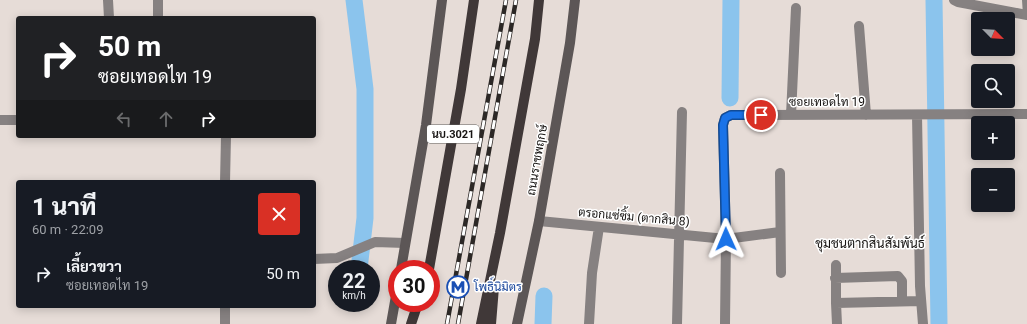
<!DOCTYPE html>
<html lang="th">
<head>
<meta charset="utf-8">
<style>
  :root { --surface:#171b24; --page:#242831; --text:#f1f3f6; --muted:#9ea1a6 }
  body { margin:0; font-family:Roboto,Sarabun,sans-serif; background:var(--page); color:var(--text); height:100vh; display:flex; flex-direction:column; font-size:15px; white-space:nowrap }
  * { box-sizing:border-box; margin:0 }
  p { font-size:13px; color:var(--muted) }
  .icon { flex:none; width:22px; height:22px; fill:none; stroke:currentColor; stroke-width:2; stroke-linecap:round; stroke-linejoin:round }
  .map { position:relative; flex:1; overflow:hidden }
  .drawer { position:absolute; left:16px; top:180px; width:300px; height:128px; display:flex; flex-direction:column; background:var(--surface); border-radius:4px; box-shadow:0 2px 10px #0003 }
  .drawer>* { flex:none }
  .top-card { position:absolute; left:16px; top:16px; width:300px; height:122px; border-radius:4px; box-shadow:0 2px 10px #0003; background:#202124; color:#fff; overflow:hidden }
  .needle { width:26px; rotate:114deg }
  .buttons { position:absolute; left:971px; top:12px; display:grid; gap:8px }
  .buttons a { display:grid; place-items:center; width:44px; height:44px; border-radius:4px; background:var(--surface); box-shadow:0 2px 10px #0003; font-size:20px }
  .speed { position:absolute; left:328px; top:260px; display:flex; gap:8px; font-size:20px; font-weight:700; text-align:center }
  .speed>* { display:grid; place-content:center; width:52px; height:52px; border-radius:50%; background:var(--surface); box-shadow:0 2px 10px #0003; line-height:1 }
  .speed small { font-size:10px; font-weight:400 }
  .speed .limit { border:6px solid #d22; background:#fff; color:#111 }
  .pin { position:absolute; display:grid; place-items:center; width:34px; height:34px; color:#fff; margin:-17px; border:2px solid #fff; border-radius:50%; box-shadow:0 1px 4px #0007 }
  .me { position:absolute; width:44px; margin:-22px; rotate:359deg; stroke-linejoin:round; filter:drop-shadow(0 0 3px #0008) }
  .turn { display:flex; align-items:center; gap:14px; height:84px; padding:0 16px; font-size:18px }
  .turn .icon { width:52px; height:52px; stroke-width:2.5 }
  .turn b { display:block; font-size:28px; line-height:34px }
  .lanes { display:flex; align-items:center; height:38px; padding:0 16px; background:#0003; justify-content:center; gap:20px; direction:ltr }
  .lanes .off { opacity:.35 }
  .round { display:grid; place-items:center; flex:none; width:42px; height:42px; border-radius:4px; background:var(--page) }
  .summary { display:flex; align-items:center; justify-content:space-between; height:68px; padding:0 16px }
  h1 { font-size:24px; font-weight:800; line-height:30px }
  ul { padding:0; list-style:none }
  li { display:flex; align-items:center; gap:12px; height:52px; padding:0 16px }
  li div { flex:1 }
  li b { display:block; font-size:15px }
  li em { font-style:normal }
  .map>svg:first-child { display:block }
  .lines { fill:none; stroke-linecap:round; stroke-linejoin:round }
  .canal { stroke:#8bc4ed; stroke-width:17 }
  .service { stroke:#868181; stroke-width:8 }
  .minor { stroke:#868181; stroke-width:10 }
  .secondary { stroke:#5c5656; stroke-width:10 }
  .primary { stroke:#403838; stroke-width:10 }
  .rail-casing { stroke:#2c2826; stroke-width:4.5 }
  .rail { stroke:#fff; stroke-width:3; stroke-dasharray:9; stroke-linecap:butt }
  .route-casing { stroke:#114b97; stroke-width:10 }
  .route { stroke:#1a73e8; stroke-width:7 }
  .labels { text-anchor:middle; stroke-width:3; stroke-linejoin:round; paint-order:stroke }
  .shield { fill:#fff; stroke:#5c5a58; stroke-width:1 }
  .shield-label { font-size:11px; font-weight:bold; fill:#161311 }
  .street-label { font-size:12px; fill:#161311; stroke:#fff }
  .transit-label { font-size:12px; fill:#164399; stroke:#fff; text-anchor:start }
  .neighbourhood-label { font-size:13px; fill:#161311; stroke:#fff }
</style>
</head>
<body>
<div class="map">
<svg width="1027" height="324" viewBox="0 0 1027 324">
  <rect width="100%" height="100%" fill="#e6dcd7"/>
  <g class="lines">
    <path class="canal" d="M354,0L365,89V218L359,269
      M934,0L939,324
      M730,98L731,0
      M543,324L544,296"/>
    <path class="service" d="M1026,0L1027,15"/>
    <path class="minor" d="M108,0L109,18
      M158,0V18
      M954,0L958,2L1027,15
      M859,26L866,115
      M791,115L796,8
      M917,115L920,286L923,324
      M0,120H18
      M780,173L781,273
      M225,182L226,136
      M539,221L726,239L780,232
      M314,259L337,258L375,242L405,243
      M836,265V303
      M835,278L898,276L902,281V301
      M225,306V324
      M589,324L592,273L599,227
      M677,324L682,112
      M725,324L726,239L723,125L725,118L731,115L1027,114
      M837,324L836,303L921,301"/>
    <path class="secondary" d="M401,269L426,125L442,0
      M391,324L397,290
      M517,324L539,221L570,43L575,0"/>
    <path class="primary" d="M429,269L461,89L474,0
      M411,324L418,303
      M481,324L500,233L535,39L539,0
      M491,324L494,287"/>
    <g class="rail-casing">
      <path id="rail" d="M447,324L506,0
        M458,324L516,0"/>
    </g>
    <use href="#rail" class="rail"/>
  </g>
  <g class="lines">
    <g class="route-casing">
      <path id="route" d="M726,239L723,125L725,118L731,115H761"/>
    </g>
    <use href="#route" class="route"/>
  </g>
  <defs>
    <g id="metro-ring" transform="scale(1.15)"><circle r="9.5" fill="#fff" stroke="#1a4fb4" stroke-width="1.5"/><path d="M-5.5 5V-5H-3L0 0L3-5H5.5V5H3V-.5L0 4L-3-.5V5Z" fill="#1a4fb4"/></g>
  </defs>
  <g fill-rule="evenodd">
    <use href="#metro-ring" x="458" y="287"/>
  </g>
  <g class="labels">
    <rect class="shield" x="427" y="125" width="52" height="18" rx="3"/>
    <g class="shield-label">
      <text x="453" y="138">นบ.3021</text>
    </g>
    <g class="street-label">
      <text x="827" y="106">ซอยเทอดไท 19</text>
      <text transform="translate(537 160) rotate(-80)" y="4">ถนนราชพฤกษ์</text>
      <text transform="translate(634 217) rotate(5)" y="4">ตรอกแซ่ซิ้ม (ตากสิน 8)</text>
    </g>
    <g class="transit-label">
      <text x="474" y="291">โพธิ์นิมิตร</text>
    </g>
    <g class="neighbourhood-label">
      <text x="870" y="248">ชุมชนตากสินสัมพันธ์</text>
    </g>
  </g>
</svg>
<div class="buttons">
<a><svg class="needle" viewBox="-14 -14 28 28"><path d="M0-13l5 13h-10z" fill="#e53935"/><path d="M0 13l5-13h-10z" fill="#9ea1a6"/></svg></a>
<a><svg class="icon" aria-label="search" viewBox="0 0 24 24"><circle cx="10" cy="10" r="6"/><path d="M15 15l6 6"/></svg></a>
<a>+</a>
<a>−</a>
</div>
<div class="speed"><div>22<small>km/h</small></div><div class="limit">30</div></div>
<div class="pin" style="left:761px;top:115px;background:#d93025"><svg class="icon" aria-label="arrive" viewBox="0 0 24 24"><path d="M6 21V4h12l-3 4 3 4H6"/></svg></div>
<svg class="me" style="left:726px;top:239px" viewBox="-20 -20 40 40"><path d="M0-17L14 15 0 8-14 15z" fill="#1a73e8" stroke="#fff" stroke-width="4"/></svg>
<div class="top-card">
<div class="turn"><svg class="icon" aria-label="right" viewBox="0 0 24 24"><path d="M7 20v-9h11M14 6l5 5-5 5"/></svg><div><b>50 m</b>ซอยเทอดไท 19</div></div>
<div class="lanes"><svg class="icon off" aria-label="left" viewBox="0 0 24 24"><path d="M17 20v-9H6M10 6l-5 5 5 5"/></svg><svg class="icon off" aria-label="ahead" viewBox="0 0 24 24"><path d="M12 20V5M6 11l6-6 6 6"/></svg><svg class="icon" aria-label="right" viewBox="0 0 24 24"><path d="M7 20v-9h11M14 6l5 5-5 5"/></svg></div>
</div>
<section class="drawer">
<div class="summary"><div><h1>1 นาที</h1><p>60 m · 22:09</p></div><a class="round" style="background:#d93025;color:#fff"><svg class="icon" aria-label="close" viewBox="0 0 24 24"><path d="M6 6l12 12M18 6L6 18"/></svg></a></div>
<ul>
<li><svg class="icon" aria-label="right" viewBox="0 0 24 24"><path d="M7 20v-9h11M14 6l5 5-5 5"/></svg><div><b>เลี้ยวขวา</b><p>ซอยเทอดไท 19</p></div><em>50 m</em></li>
</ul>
</section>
</div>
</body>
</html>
